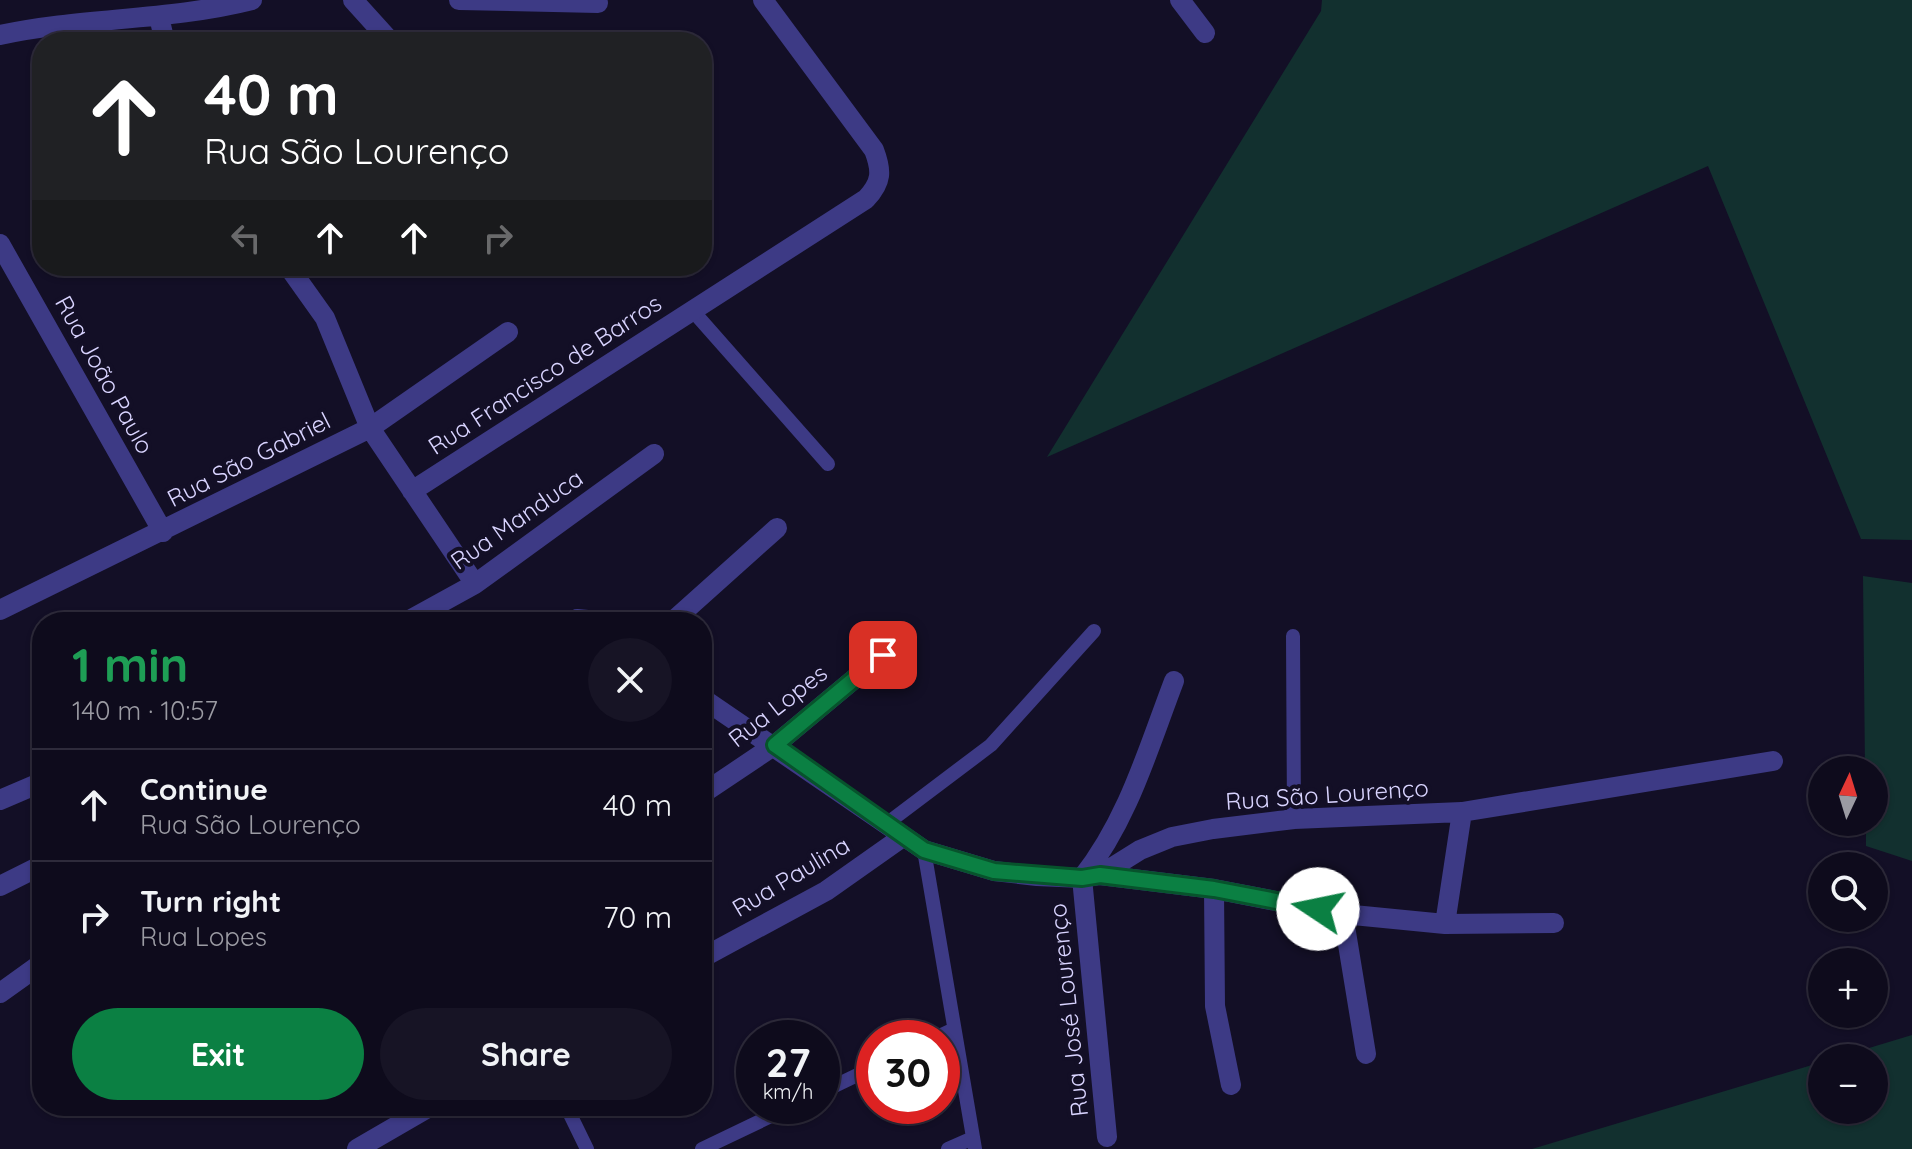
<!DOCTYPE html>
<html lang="en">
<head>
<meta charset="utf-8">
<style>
  :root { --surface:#0e0b1c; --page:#171425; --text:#f1f3f6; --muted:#9b9ba3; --line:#2e2b3b; --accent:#0b8043 }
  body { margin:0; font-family:Quicksand,sans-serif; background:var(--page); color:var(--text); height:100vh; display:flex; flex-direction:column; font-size:30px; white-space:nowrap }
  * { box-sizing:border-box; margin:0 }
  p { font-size:26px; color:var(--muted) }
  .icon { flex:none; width:44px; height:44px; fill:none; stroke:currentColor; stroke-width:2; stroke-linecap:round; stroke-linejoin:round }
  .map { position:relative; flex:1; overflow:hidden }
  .sheet { position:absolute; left:32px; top:612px; width:680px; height:504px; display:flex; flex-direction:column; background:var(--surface); border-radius:32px; box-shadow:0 2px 6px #0004,0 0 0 2px var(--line) }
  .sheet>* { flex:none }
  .banner { position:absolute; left:32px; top:32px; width:680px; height:244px; border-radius:32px; box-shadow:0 2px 6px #0004,0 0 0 2px var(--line); background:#202124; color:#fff; overflow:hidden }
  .needle { width:52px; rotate:4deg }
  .buttons { position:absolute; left:1808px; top:756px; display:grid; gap:16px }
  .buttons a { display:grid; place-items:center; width:80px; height:80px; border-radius:50%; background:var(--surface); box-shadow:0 2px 6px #0004,0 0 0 2px var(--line); font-size:40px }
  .speed { position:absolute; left:736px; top:1020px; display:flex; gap:16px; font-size:40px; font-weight:700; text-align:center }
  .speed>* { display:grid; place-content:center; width:104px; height:104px; border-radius:50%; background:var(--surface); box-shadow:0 2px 6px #0004,0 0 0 2px var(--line); line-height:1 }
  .speed small { font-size:20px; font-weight:400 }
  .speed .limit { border:12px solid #d22; background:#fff; color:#111 }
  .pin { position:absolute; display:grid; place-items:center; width:68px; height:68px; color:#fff; margin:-34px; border-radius:16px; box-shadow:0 4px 12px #0006 }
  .me { position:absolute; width:88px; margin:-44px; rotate:281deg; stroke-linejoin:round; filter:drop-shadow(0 0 6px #0008) }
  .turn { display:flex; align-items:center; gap:28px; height:168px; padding:0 40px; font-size:36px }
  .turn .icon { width:104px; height:104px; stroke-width:2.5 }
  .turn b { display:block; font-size:56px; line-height:68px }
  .lanes { display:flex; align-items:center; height:76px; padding:0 40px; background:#0003; justify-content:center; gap:40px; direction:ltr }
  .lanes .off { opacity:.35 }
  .round { display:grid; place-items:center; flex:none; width:84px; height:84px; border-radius:42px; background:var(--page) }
  .headline { display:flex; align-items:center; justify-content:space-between; height:136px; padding:0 40px }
  h1 { font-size:48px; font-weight:700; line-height:60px; color:#1e9e55 }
  .button { display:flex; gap:16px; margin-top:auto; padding:16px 40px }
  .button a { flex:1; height:92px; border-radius:48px; background:var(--accent); color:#fff; font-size:32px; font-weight:700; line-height:92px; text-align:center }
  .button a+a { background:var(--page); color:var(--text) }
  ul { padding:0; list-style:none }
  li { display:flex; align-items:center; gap:24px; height:112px; padding:0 40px; border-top:2px solid var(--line) }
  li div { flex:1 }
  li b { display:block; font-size:30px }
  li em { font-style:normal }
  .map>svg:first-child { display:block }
  .green { fill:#12302f }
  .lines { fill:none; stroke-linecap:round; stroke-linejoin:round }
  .service { stroke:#3d3a85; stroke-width:14 }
  .minor { stroke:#3d3a85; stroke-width:20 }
  .route-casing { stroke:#07532c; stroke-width:20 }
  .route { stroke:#0b8043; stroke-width:14 }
  .labels { text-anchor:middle; stroke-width:8; stroke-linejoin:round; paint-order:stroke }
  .street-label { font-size:24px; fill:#d9d4ff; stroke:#130f26 }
</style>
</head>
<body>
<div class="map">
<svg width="1912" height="1149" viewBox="0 0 1912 1149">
  <rect width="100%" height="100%" fill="#130f26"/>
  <path class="green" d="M1322,0H1912V540L1861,539L1708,166L1047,457L1321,11Z
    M1863,576L1912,583V861L1866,846V822H1874V770H1865Z
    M1912,1035V1149H1532L1822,1062V1110H1874V1058H1836Z"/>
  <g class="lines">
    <path class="service" d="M692,310L828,464
      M1293,636L1294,819
      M885,825L991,745L1094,631
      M924,850L975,1149
      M935,1038L952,1030
      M822,1092L874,1067
      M566,1106L587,1149
      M702,1149L792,1106
      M948,1149L973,1138"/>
    <path class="minor" d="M353,0L391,42
      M459,0L598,3
      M1180,0L1205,33
      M159,17L165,42
      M0,35C83,17 169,21 252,0
      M0,244L163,532
      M288,266L325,318L370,428L475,584
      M412,491L866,199C882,182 882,171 874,150L763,0
      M0,610L370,428L508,332
      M406,622L475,584L654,454
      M572,622L577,619L609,622
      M672,622L777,528
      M702,698L924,850L994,871L1037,876L1082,878L1100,875L1140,850L1172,837L1213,829L1294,819L1462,812L1773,761
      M702,794L775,745L883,655
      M0,800L42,782
      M1100,875L1214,889L1343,914L1445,924L1554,923
      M0,886L42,865
      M1214,889L1215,1006L1231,1085
      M1343,914L1366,1054
      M1445,924L1462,812
      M702,958L826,891L904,836
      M0,993L42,963
      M1107,1137L1082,878C1128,820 1148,749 1174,681
      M357,1149L431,1106"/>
  </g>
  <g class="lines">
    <g class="route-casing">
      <path id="route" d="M883,655L775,745L924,850L994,871L1082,878L1100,875L1214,889L1318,909"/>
    </g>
    <use href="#route" class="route"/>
  </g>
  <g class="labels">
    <g class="street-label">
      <text transform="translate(104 375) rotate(61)" y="8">Rua João Paulo</text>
      <text transform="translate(545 375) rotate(-33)" y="8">Rua Francisco de Barros</text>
      <text transform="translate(249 460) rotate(-27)" y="8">Rua São Gabriel</text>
      <text transform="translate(517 520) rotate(-35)" y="8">Rua Manduca</text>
      <text transform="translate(778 706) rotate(-38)" y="8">Rua Lopes</text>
      <text transform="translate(1327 795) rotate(-4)" y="8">Rua São Lourenço</text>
      <text transform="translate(791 877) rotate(-31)" y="8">Rua Paulina</text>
      <text transform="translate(1069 1010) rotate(-96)" y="8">Rua José Lourenço</text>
    </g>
  </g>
</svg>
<div class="buttons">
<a><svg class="needle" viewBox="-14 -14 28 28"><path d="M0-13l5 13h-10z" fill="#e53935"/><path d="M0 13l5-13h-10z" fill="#9b9ba3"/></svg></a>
<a><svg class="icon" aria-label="search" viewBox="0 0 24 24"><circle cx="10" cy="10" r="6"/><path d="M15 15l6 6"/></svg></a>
<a>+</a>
<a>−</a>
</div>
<div class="speed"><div>27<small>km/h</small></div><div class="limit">30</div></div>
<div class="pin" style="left:883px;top:655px;background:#d93025"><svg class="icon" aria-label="arrive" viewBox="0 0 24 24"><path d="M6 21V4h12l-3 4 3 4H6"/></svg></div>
<svg class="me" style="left:1318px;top:909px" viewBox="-20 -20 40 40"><circle r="19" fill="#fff"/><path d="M0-13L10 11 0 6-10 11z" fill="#0b8043"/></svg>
<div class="banner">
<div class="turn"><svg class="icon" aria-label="ahead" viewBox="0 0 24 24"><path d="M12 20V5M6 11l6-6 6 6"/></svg><div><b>40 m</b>Rua São Lourenço</div></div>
<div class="lanes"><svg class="icon off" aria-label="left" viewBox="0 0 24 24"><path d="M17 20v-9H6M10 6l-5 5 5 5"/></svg><svg class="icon" aria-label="ahead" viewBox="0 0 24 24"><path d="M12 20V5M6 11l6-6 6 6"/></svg><svg class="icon" aria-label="ahead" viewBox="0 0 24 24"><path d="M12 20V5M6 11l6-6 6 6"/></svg><svg class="icon off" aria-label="right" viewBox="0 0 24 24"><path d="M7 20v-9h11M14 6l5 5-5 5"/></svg></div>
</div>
<section class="sheet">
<div class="headline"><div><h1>1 min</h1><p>140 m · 10:57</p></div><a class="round"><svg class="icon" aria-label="close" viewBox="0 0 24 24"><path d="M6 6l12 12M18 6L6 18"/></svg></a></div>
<ul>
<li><svg class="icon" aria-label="ahead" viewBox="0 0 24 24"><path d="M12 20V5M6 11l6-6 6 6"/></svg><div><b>Continue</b><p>Rua São Lourenço</p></div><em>40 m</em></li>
<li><svg class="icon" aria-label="right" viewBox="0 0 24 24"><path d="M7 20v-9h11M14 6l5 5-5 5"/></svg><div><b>Turn right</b><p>Rua Lopes</p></div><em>70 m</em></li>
</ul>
<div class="button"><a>Exit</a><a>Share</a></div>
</section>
</div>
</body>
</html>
